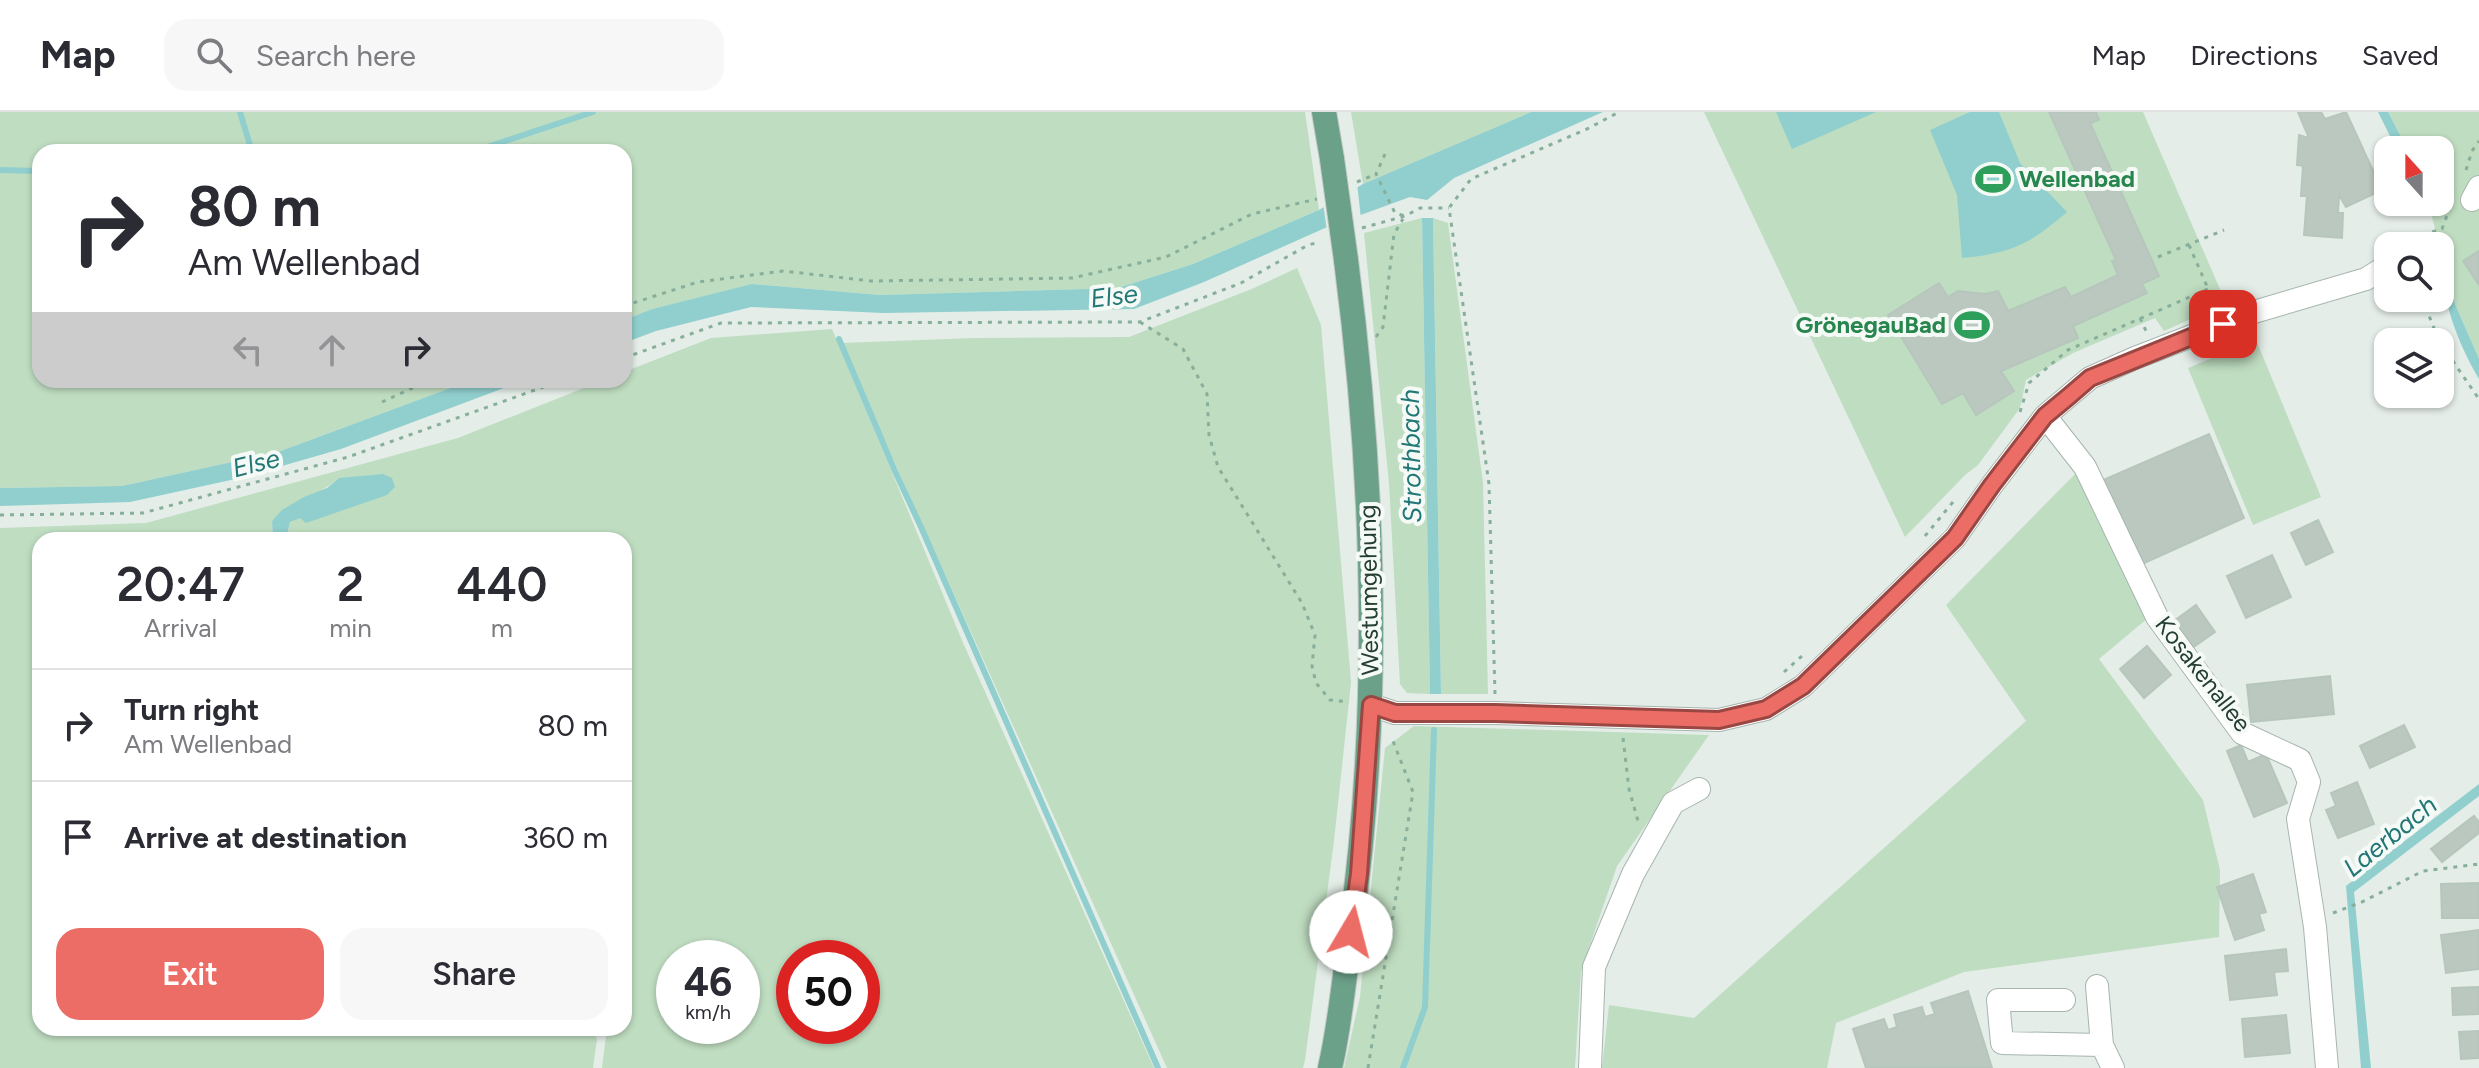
<!DOCTYPE html>
<html lang="en">
<head>
<meta charset="utf-8">
<style>
  :root { --surface:#fff; --page:#f7f7f7; --text:#2b2b33; --muted:#7c7c81; --line:#e1e1e2; --accent:#eb6d65 }
  body { margin:0; font-family:Figtree,sans-serif; background:var(--page); color:var(--text); height:100vh; display:flex; flex-direction:column; font-size:30px; white-space:nowrap }
  * { box-sizing:border-box; margin:0 }
  p { font-size:26px; color:var(--muted) }
  .icon { flex:none; width:44px; height:44px; fill:none; stroke:currentColor; stroke-width:2; stroke-linecap:round; stroke-linejoin:round }
  .map { position:relative; flex:1; overflow:hidden }
  .panel { position:absolute; left:32px; top:420px; width:600px; height:504px; display:flex; flex-direction:column; background:var(--surface); border-radius:24px; box-shadow:0 2px 6px #0004 }
  .panel>* { flex:none }
  .guide { position:absolute; left:32px; top:32px; width:600px; height:244px; border-radius:24px; box-shadow:0 2px 6px #0004; background:#fff; color:var(--text); overflow:hidden }
  .needle { width:52px; rotate:339deg }
  .buttons { position:absolute; left:2374px; top:24px; display:grid; gap:16px }
  .buttons a { display:grid; place-items:center; width:80px; height:80px; border-radius:16px; background:var(--surface); box-shadow:0 2px 6px #0004; font-size:40px }
  .speed { position:absolute; left:656px; top:828px; display:flex; gap:16px; font-size:40px; font-weight:700; text-align:center }
  .speed>* { display:grid; place-content:center; width:104px; height:104px; border-radius:50%; background:var(--surface); box-shadow:0 2px 6px #0004; line-height:1 }
  .speed small { font-size:20px; font-weight:400 }
  .speed .limit { border:12px solid #d22; background:#fff; color:#111 }
  .pin { position:absolute; display:grid; place-items:center; width:68px; height:68px; color:#fff; margin:-34px; border-radius:16px; box-shadow:0 4px 12px #0006 }
  .me { position:absolute; width:88px; margin:-44px; rotate:8deg; stroke-linejoin:round; filter:drop-shadow(0 0 6px #0008) }
  .turn { display:flex; align-items:center; gap:28px; height:168px; padding:0 24px; font-size:36px }
  .turn .icon { width:104px; height:104px; stroke-width:2.5 }
  .turn b { display:block; font-size:56px; line-height:68px }
  .lanes { display:flex; align-items:center; height:76px; padding:0 24px; background:#0003; justify-content:center; gap:40px; direction:ltr }
  .lanes .off { opacity:.35 }
  .eta { display:flex; justify-content:space-evenly; align-items:center; height:136px; text-align:center }
  .eta b { font-size:48px; font-weight:600; line-height:56px }
  .button { display:flex; gap:16px; margin-top:auto; padding:16px 24px }
  .button a { flex:1; height:92px; border-radius:24px; background:var(--accent); color:#fff; font-size:32px; font-weight:600; line-height:92px; text-align:center }
  .button a+a { background:var(--page); color:var(--text) }
  ul { padding:0; list-style:none }
  li { display:flex; align-items:center; gap:24px; height:112px; padding:0 24px; border-top:2px solid var(--line) }
  li div { flex:1 }
  li b { display:block; font-size:30px }
  li em { font-style:normal }
  header { display:flex; align-items:center; gap:48px; box-sizing:border-box; height:112px; padding:0 40px; background:var(--surface); border-bottom:2px solid var(--line) }
  header strong { font-size:38px }
  nav { display:flex; gap:44px; margin-inline-start:auto; font-size:28px }
  .search { width:560px; height:72px; background:var(--page); display:flex; align-items:center; gap:20px; box-sizing:border-box; padding:0 28px; border-radius:24px; color:var(--muted); font-size:30px }
  .map>svg:first-child { display:block }
  .green { fill:#bfddc1; fill-rule:evenodd }
  .water { fill:#90cfcd }
  .pier { fill:#e4ede8 }
  .lines { fill:none; stroke-linecap:round; stroke-linejoin:round }
  .stream { stroke:#90cfcd; stroke-width:6 }
  .building { fill:#bac8c0; stroke:#b7c6bd; stroke-width:2 }
  .minor-casing { stroke:#a7b5ae; stroke-width:24 }
  .major-casing { stroke:#c2c9c6; stroke-width:26 }
  .path { stroke:#87af9b; stroke-width:3; stroke-dasharray:4 6; stroke-linecap:butt }
  .minor { stroke:#fff; stroke-width:22 }
  .major { stroke:#6ba089; stroke-width:24 }
  .major-bridge-casing { stroke:#c2c9c6; stroke-width:26; stroke-linecap:butt }
  .major-bridge { stroke:#6ba089; stroke-width:24 }
  .route-casing { stroke:#994742; stroke-width:20 }
  .route { stroke:#eb6d65; stroke-width:14 }
  .labels { text-anchor:middle; stroke-width:8; stroke-linejoin:round; paint-order:stroke }
  .leisure-label { font-size:24px; font-weight:bold; fill:#27864d; stroke:#f5faf6; text-anchor:start }
  .street-label { font-size:24px; fill:#243e32; stroke:#f5faf6 }
  .water-label { font-size:26px; font-style:italic; fill:#217776; stroke:#f5faf6 }
</style>
</head>
<body>
<header>
<strong>Map</strong>
<div class="search"><svg class="icon" aria-label="search" viewBox="0 0 24 24"><circle cx="10" cy="10" r="6"/><path d="M15 15l6 6"/></svg>Search here</div>
<nav><a>Map</a><a>Directions</a><a>Saved</a></nav>
</header>
<div class="map">
<svg width="2479" height="956" viewBox="0 0 2479 956">
  <rect width="100%" height="100%" fill="#e4ede8"/>
  <path class="green" d="M0,0H1305L1319,98L1193,152L1118,176L880,183L753,172L652,197L624,208V40H40V268H472L278,340L122,374L0,376Z
    M1351,0H1531L1363,72Z
    M1704,0H2143L2226,191L2164,219L2155,206L2073,241L2026,268L2020,296L1978,353L1965,363L1905,425Z
    M2388,0H2479V247L2455,192L2428,90H2440V38H2408Z
    M1422,106L1430,582L1407,581L1400,572L1389,371L1364,121Z
    M1433,106L1448,111L1483,371L1488,582H1441Z
    M1297,156L1321,213L1351,570L1334,729L1305,948L1303,956H1167L841,231L974,226L1129,225L1254,176Z
    M832,217L964,533L1154,956H602L607,916H624V428H286L290,410L300,405L307,411L339,366C318,384 292,389 272,409L273,428H40V916H591L597,927L593,956H0V416L146,411L458,326L604,268H624V260L711,226ZM674,846H742V914H674ZM794,846H862V914H794Z
    M2256,228L2321,385L2253,413L2188,256Z
    M2075,362L2132,468L2148,506L2099,547L2203,688L2220,758L2219,825L1964,860L1836,911L1827,956H1602L1609,893L1694,906L2026,609L1946,493Z
    M1414,614L1709,623L1617,754L1581,859L1575,956H1344L1360,885L1385,636Z"/>
  <path class="water" d="M1531,0H1603L1454,66L1427,88L1410,85L1325,116L1204,170L1134,197L883,201L751,195L656,219L624,231V208L652,197L752,172L880,183L1118,176L1193,152L1319,98L1363,72Z
    M1776,0H1876L1792,37Z
    M1970,0H1999L2020,51L2067,100C2028,133 2013,141 1962,146L1957,83L1930,18Z
    M2378,0H2388L2408,38H2397Z
    M1422,106H1433L1441,582H1430Z
    M2440,134L2455,192L2479,247V267C2455,226 2440,183 2440,134Z
    M472,268H525L341,337L240,366L130,390L0,394V376L122,374L278,340Z
    M383,362L392,366L395,375L387,383L306,411L300,406L290,410L286,428H273L272,409L282,398L304,385L327,376L339,366Z
    M2479,672V684L2354,780L2371,956H2361L2346,774Z"/>
  <path class="pier" d="M1357,71L1361,107L1327,119L1323,91Z"/>
  <g class="lines">
    <path class="stream" d="M240,0L252,40
      M472,40L593,0
      M0,58L40,59
      M839,227L894,357L921,415L1158,956
      M1403,956L1425,895L1434,618"/>
  </g>
  <path class="building" d="M2049,0H2096L2099,8L2090,11L2159,164L2142,172L2147,181L2073,214L2078,226L2001,259L2014,279L1976,303L1963,281L1942,292L1888,203L1939,171L1948,185L1958,179L1985,182L1998,179L2008,199L2065,175L2071,185L2118,163L2112,149L2116,148Z
    M2298,0H2321L2325,7L2346,0L2382,78L2346,95L2339,83L2338,101H2343L2342,126L2304,123L2307,84H2301L2303,54L2297,53L2299,23L2309,26Z
    M2479,139V173L2463,149Z
    M2209,322L2244,406L2140,453L2101,369Z
    M2318,408L2333,440L2306,453L2291,421Z
    M2272,443L2291,485L2246,506L2227,464Z
    M2196,493L2215,520L2192,536L2174,509Z
    M2147,534L2171,563L2144,586L2120,557Z
    M2330,564L2334,602L2251,610L2247,573Z
    M2404,613L2415,635L2370,656L2360,634Z
    M2241,633L2248,650L2266,642L2287,691L2254,705L2227,639Z
    M2357,670L2374,712L2338,726L2326,698L2336,694L2331,681Z
    M2474,704L2479,710V721L2442,750L2431,737Z
    M2253,762L2266,800L2259,802L2264,818L2235,828L2217,775Z
    M2479,771V806H2442L2441,772Z
    M2479,818V857L2446,861L2441,823Z
    M2286,837L2288,859L2274,860L2277,883L2230,888L2225,844Z
    M2479,875V902L2453,903L2452,876Z
    M1968,879L1992,956H1866L1853,917L1884,907L1888,918L1897,915L1894,903L1922,895L1925,905L1935,902L1931,891Z
    M2286,903L2290,941L2245,945L2242,907Z
    M2479,919V946L2461,947L2459,920Z"/>
  <g class="lines">
    <g class="minor-casing">
      <path id="minor" d="M2472,88L2479,75
        M2045,304L2085,355L2157,505L2242,621L2300,648L2309,670L2298,707L2315,815L2327,956
        M1371,593L1395,601H1495L1719,608L1766,597L1803,574L1955,426L1992,373L2045,304L2090,266L2135,246L2254,200L2366,167L2388,153
        M2097,874L2102,933
        M2064,888H1998L2002,931L2102,933L2113,956
        M1590,956L1594,855L1633,762L1673,691L1699,677"/>
    </g>
    <g class="major-casing">
      <path id="major" d="M1324,0L1332,47
        M1330,956C1340,913 1344,868 1350,824C1382,600 1375,372 1346,148"/>
    </g>
    <path class="path" d="M1385,42L1376,62L1395,101L1405,104
      M2466,58L2472,39L2479,29
      M1357,70L1376,62
      M1362,116L1405,104L1420,96H1449
      M2189,133L2216,195
      M2408,134L2412,126L2442,117L2452,90
      M2158,145L2224,118
      M2422,186L2439,229L2479,287
      M624,194L698,170L783,159L871,169L1072,166L1166,145L1252,102L1317,87
      M2140,206L2147,221
      M1140,210L1183,237L1207,282L1209,323L1218,355L1302,491L1315,523L1312,554L1316,571L1330,588L1349,590
      M1376,225L1383,215L1394,122L1403,107
      M624,246L721,211L1140,210L1241,171L1308,133L1320,130
      M382,290L430,268
      M2020,300L2029,271L2068,238L2208,177
      M0,403L143,401L348,345L563,268
      M1925,424L1953,390
      M1784,560L1802,544
      M1495,582L1489,372L1449,96L1471,67L1587,17L1619,0
      M1623,626L1629,677L1638,709
      M2333,801L2362,790L2423,759L2479,752
      M1368,956L1413,680L1391,624"/>
    <use href="#minor" class="minor"/>
    <use href="#major" class="major"/>
    <g class="major-bridge-casing">
      <path id="major-bridge" d="M1332,47L1346,148"/>
    </g>
    <use href="#major-bridge" class="major-bridge"/>
  </g>
  <g class="lines">
    <g class="route-casing">
      <path id="route" d="M1351,820L1359,762L1371,593L1395,601H1495L1719,608L1766,597L1803,574L1955,426L1992,373L2045,304L2068,285L2090,266L2223,212"/>
    </g>
    <use href="#route" class="route"/>
  </g>
  <defs>
    <g id="stadium-bare" transform="scale(2.76)"><path d="M0-5a6.5 5 0 1 0 0 10a6.5 5 0 1 0 0-10ZM-3.5-1.8h7v3.6h-7Z" fill="#2e9e5b" stroke="#f5faf6" stroke-width="2.5" paint-order="stroke"/></g>
  </defs>
  <g fill-rule="evenodd">
    <use href="#stadium-bare" x="1993" y="67"/>
    <use href="#stadium-bare" x="1972" y="213"/>
  </g>
  <g class="labels">
    <g class="leisure-label">
      <text x="2019" y="75">Wellenbad</text>
      <text x="1946" y="221" text-anchor="end">GrönegauBad</text>
    </g>
    <g class="street-label">
      <text transform="translate(1369 478) rotate(-91)" y="8">Westumgehung</text>
      <text transform="translate(2203 562) rotate(52)" y="8">Kosakenallee</text>
    </g>
    <g class="water-label">
      <text transform="translate(1114 184) rotate(-7)" y="9">Else</text>
      <text transform="translate(1411 344) rotate(-91)" y="9">Strothbach</text>
      <text transform="translate(256 351) rotate(-14)" y="9">Else</text>
      <text transform="translate(2390 724) rotate(-39)" y="9">Laerbach</text>
    </g>
  </g>
</svg>
<div class="buttons">
<a><svg class="needle" viewBox="-14 -14 28 28"><path d="M0-13l5 13h-10z" fill="#e53935"/><path d="M0 13l5-13h-10z" fill="#7c7c81"/></svg></a>
<a><svg class="icon" aria-label="search" viewBox="0 0 24 24"><circle cx="10" cy="10" r="6"/><path d="M15 15l6 6"/></svg></a>
<a><svg class="icon" aria-label="layers" viewBox="0 0 24 24"><path d="M12 4l9 5-9 5-9-5zM3 14l9 5 9-5"/></svg></a>
</div>
<div class="speed"><div>46<small>km/h</small></div><div class="limit">50</div></div>
<div class="pin" style="left:2223px;top:212px;background:#d93025"><svg class="icon" aria-label="arrive" viewBox="0 0 24 24"><path d="M6 21V4h12l-3 4 3 4H6"/></svg></div>
<svg class="me" style="left:1351px;top:820px" viewBox="-20 -20 40 40"><circle r="19" fill="#fff"/><path d="M0-13L10 11 0 6-10 11z" fill="#eb6d65"/></svg>
<div class="guide">
<div class="turn"><svg class="icon" aria-label="right" viewBox="0 0 24 24"><path d="M7 20v-9h11M14 6l5 5-5 5"/></svg><div><b>80 m</b>Am Wellenbad</div></div>
<div class="lanes"><svg class="icon off" aria-label="left" viewBox="0 0 24 24"><path d="M17 20v-9H6M10 6l-5 5 5 5"/></svg><svg class="icon off" aria-label="ahead" viewBox="0 0 24 24"><path d="M12 20V5M6 11l6-6 6 6"/></svg><svg class="icon" aria-label="right" viewBox="0 0 24 24"><path d="M7 20v-9h11M14 6l5 5-5 5"/></svg></div>
</div>
<section class="panel">
<div class="eta">
<div><b>20:47</b><p>Arrival</p></div>
<div><b>2</b><p>min</p></div>
<div><b>440</b><p>m</p></div>
</div>
<ul>
<li><svg class="icon" aria-label="right" viewBox="0 0 24 24"><path d="M7 20v-9h11M14 6l5 5-5 5"/></svg><div><b>Turn right</b><p>Am Wellenbad</p></div><em>80 m</em></li>
<li><svg class="icon" aria-label="arrive" viewBox="0 0 24 24"><path d="M6 21V4h12l-3 4 3 4H6"/></svg><div><b>Arrive at destination</b></div><em>360 m</em></li>
</ul>
<div class="button"><a>Exit</a><a>Share</a></div>
</section>
</div>
</body>
</html>
